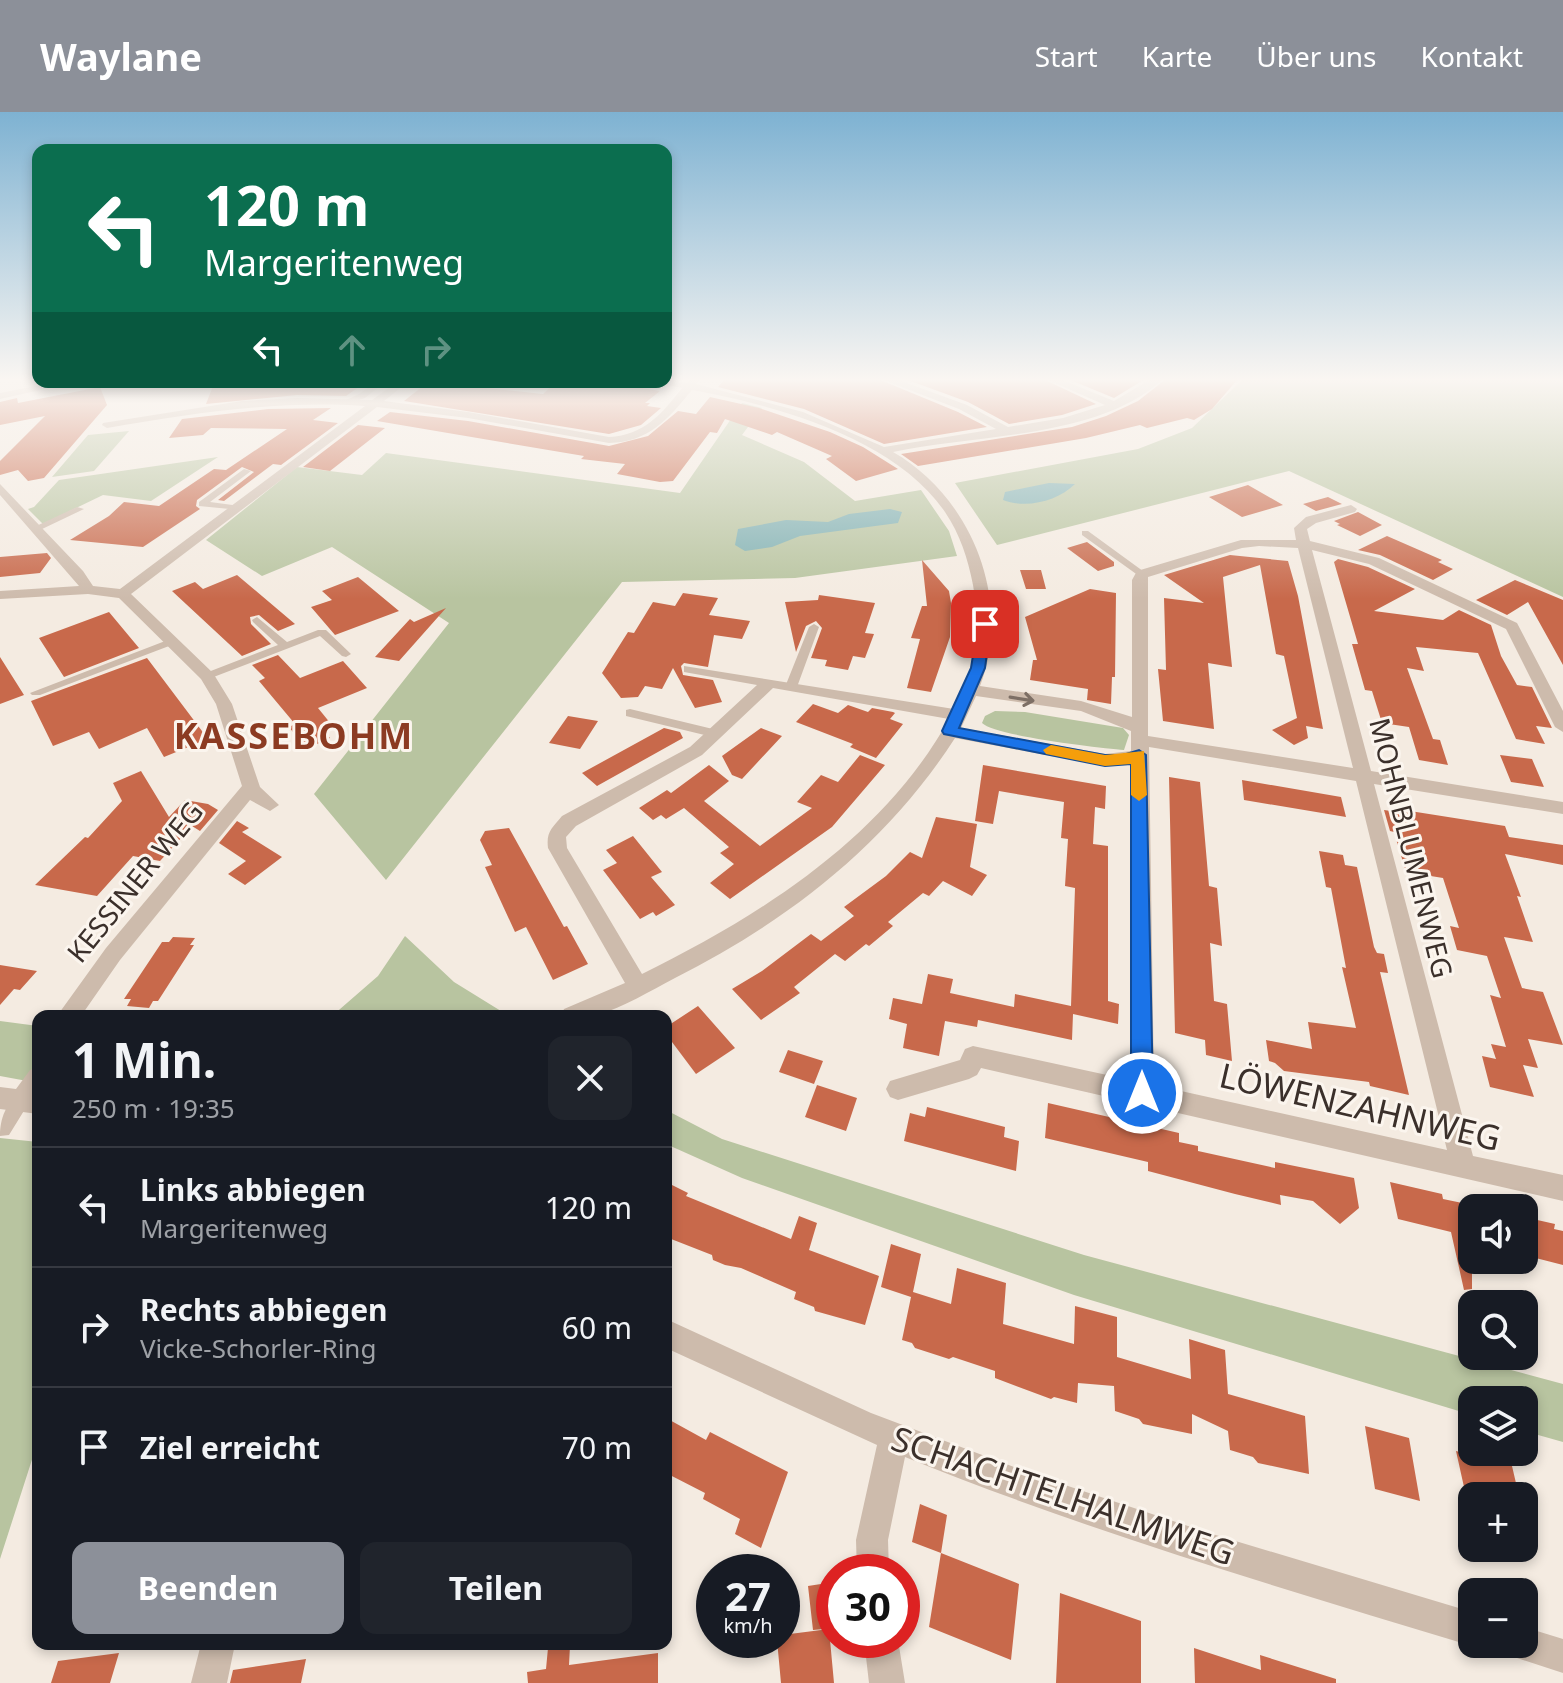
<!DOCTYPE html>
<html lang="de">
<head>
<meta charset="utf-8">
<style>
  :root { --surface:#171b24; --page:#20242c; --text:#f1f3f6; --muted:#9ea1a6; --line:#363941; --accent:#8c9099 }
  body { margin:0; font-family:"Noto Sans",sans-serif; background:var(--page); color:var(--text); height:100vh; display:flex; flex-direction:column; font-size:30px; white-space:nowrap }
  * { box-sizing:border-box; margin:0 }
  p { font-size:26px; color:var(--muted) }
  .icon { flex:none; width:44px; height:44px; fill:none; stroke:currentColor; stroke-width:2; stroke-linecap:round; stroke-linejoin:round }
  .map { position:relative; flex:1; overflow:hidden }
  .sheet { position:absolute; left:32px; top:898px; width:640px; height:640px; display:flex; flex-direction:column; background:var(--surface); border-radius:16px; box-shadow:0 4px 12px #0003 }
  .sheet>* { flex:none }
  .top-card { position:absolute; left:32px; top:32px; width:640px; height:244px; border-radius:16px; box-shadow:0 4px 12px #0003; background:#0b6e4f; color:#fff; overflow:hidden }
  .buttons { position:absolute; left:1458px; top:1082px; display:grid; gap:16px }
  .buttons a { display:grid; place-items:center; width:80px; height:80px; border-radius:16px; background:var(--surface); box-shadow:0 4px 12px #0003; font-size:40px }
  .speed { position:absolute; left:696px; top:1442px; display:flex; gap:16px; font-size:40px; font-weight:700; text-align:center }
  .speed>* { display:grid; place-content:center; width:104px; height:104px; border-radius:50%; background:var(--surface); box-shadow:0 4px 12px #0003; line-height:1 }
  .speed small { font-size:20px; font-weight:400 }
  .speed .limit { border:12px solid #d22; background:#fff; color:#111 }
  .pin { position:absolute; display:grid; place-items:center; width:68px; height:68px; color:#fff; margin:-34px; border-radius:16px; box-shadow:0 4px 12px #0006 }
  .me { position:absolute; width:88px; margin:-44px; rotate:0deg; stroke-linejoin:round; filter:drop-shadow(0 0 6px #0008) }
  .turn { display:flex; align-items:center; gap:28px; height:168px; padding:0 40px; font-size:36px }
  .turn .icon { width:104px; height:104px; stroke-width:2.5 }
  .turn b { display:block; font-size:56px; line-height:68px }
  .lanes { display:flex; align-items:center; height:76px; padding:0 40px; background:#0003; justify-content:center; gap:40px; direction:ltr }
  .lanes .off { opacity:.35 }
  .round { display:grid; place-items:center; flex:none; width:84px; height:84px; border-radius:16px; background:var(--page) }
  .headline { display:flex; align-items:center; justify-content:space-between; height:136px; padding:0 40px }
  h1 { font-size:48px; font-weight:700; line-height:60px }
  .cta { display:flex; gap:16px; margin-top:auto; padding:16px 40px }
  .cta a { flex:1; height:92px; border-radius:16px; background:var(--accent); color:#fff; font-size:32px; font-weight:700; line-height:92px; text-align:center }
  .cta a+a { background:var(--page); color:var(--text) }
  ul { padding:0; list-style:none }
  li { display:flex; align-items:center; gap:24px; height:120px; padding:0 40px; border-top:2px solid var(--line) }
  li div { flex:1 }
  li b { display:block; font-size:30px }
  li em { font-style:normal }
  header { display:flex; align-items:center; gap:48px; box-sizing:border-box; height:112px; padding:0 40px; background:var(--accent); color:#fff }
  header strong { font-size:38px }
  nav { display:flex; gap:44px; margin-inline-start:auto; font-size:28px }
  .map>svg:first-child { display:block }
  .green { fill:#b8c4a0 }
  .water { fill:#7fb0b2 }
  .building { fill:#c8694b }
  .lines { fill:none; stroke-linecap:round; stroke-linejoin:round }
  .lane { fill:#cdbbac; fill-rule:evenodd }
  .street { fill:#cdbbac; fill-rule:evenodd }
  .oneway { stroke:#7d6f65 }
  .route { fill:#1a73e8; stroke:#114b97; stroke-width:2 }
  .slow { fill:#f59e0b }
  .labels { text-anchor:middle; stroke-width:6; stroke-linejoin:round; paint-order:stroke }
  .street-label { font-size:28px; fill:#3b302b; stroke:#fbf5ee }
  .near-street-label { font-size:34px; fill:#3b302b; stroke:#fbf5ee }
  .district-label { font-size:36px; font-weight:bold; letter-spacing:2px; fill:#8c3b22; stroke:#fbf5ee }
</style>
</head>
<body>
<header>
<strong>Waylane</strong>
<nav><a>Start</a><a>Karte</a><a>Über uns</a><a>Kontakt</a></nav>
</header>
<div class="map">
<svg width="1563" height="1571" viewBox="0 0 1563 1571">
  <rect width="100%" height="100%" fill="#f4ebe1"/>
  <path class="green" d="M1243,267H1563V485L1289,359L997,433L955,371L1138,337L1192,316Z
    M742,291L762,296L742,323L804,350L855,389L921,378L949,419L957,444L795,466L622,470L386,768L314,682L449,511L332,435L262,464L206,428L297,355L362,363L386,341L680,381Z
    M129,319L94,359L52,365L88,323Z
    M218,345L151,389L103,383L43,412L28,397L34,395L59,368Z
    M995,599L1025,600L1123,616L1129,623L1124,638C1100,636 995,624 982,611L985,604Z
    M405,824L454,870L509,904H332L378,864Z
    M0,909L38,914V971L0,964Z
    M666,998L722,1027L1084,1143L1563,1272V1330L1524,1319V1288H1472V1303L1074,1183L742,1066L666,1032Z
    M0,1026L38,1030V1329L0,1447Z"/>
  <path class="water" d="M1049,371L1075,372C1058,389 1027,397 1003,388L1005,380Z
    M890,397L902,400L898,411L800,424L772,435L745,439L735,433L738,417L786,408L828,410L849,402Z"/>
  <path class="building" d="M725,267H878L958,300L987,315L884,332L804,297L718,275Z
    M905,267H1043L1096,292L1062,303L1009,312L968,290Z
    M1068,267H1145L1114,286Z
    M1166,267H1238L1212,297L1194,308L1187,306L1147,316L1140,313L1086,326L918,354L901,342L1072,315L1106,304L1138,289Z
    M233,270H366L346,284L297,283L206,292L213,274Z
    M428,270L543,282L556,270H606L660,279L645,291H650L647,294L661,296L641,313L609,322L404,289Z
    M100,275L107,293L44,366L28,369L18,358L0,363V349L45,304L0,313V290L17,286L18,291Z
    M710,285L759,296L830,320L863,335L898,357L856,369L826,347L832,344L777,320L772,323L725,307L717,321L710,320L673,369L660,370L617,362L625,352L581,347L584,344L377,309L390,300L468,309L609,334L648,324L678,299L696,302Z
    M331,296L313,308L338,311L281,353L273,352L224,389L218,388L254,360L242,355L197,388L196,394L200,397L143,435L70,428L109,404L124,390L159,394L214,357L226,358L287,317L211,316L203,323L169,326L182,307L268,297Z
    M358,313L385,316L330,359L303,355Z
    M1248,373L1283,393L1242,405L1209,385Z
    M1328,385L1342,392L1316,399L1303,392Z
    M1358,400L1382,413L1360,424L1337,413L1340,412L1334,409Z
    M1387,424L1442,448L1438,450L1453,457L1433,468L1380,443L1358,438Z
    M1087,430L1114,450V454L1098,459L1067,436Z
    M47,441L51,446L40,461L0,465V445Z
    M1230,443L1288,449L1298,484L1323,617L1306,614L1308,626L1294,633L1272,618L1297,606L1284,544L1276,542L1260,453L1223,465L1232,555L1208,551L1214,617L1163,609L1158,557L1166,558L1164,486L1204,491L1164,463Z
    M1338,447L1368,455L1415,477L1374,499L1443,508L1459,498L1491,513L1501,544L1517,573L1532,575L1552,616L1536,614L1545,632L1516,627L1478,541L1416,535L1424,559L1407,556L1433,627L1440,628L1448,653L1419,648L1409,615L1382,611L1372,579L1365,578L1352,532H1358L1334,450Z
    M922,448L949,479L951,491L950,525L931,580L907,576L920,527L911,526L922,494H927Z
    M1020,458H1041L1046,477H1026Z
    M237,463L295,512L278,519L259,503L250,505L251,512L271,532L242,544L172,479L195,470L203,477Z
    M358,465L399,499L335,523L311,495L332,488L322,479Z
    M1515,468L1563,488V553L1528,490L1507,503L1476,488Z
    M1090,477L1116,481L1115,565H1112L1111,592L1087,588L1088,577L1030,568L1033,548H1037L1025,505Z
    M683,481L718,486L709,503L750,509L742,527L714,523L708,555L684,551L681,554L683,563L713,568L722,590L695,596L673,556L662,577L645,574L638,585L621,586L602,561L628,520L634,521L653,490L675,494Z
    M819,483L875,491L865,521L874,522L865,546L853,544L848,558L825,554L827,548L811,546L822,516L816,509L806,514L796,540L785,490L818,488Z
    M446,496L399,549L375,545L410,507L414,510Z
    M109,500L139,536L64,565L39,526Z
    M278,543L300,566L343,549L367,576L318,596L331,612L322,616L330,626L306,637L289,615L295,612L259,569L265,566L252,553Z
    M0,545L24,583L0,592Z
    M147,546L208,627L164,645L147,616L99,637L89,620L53,634L31,589Z
    M813,592L838,601L848,593L868,600L872,596L893,600L895,601L890,607L903,612L876,646L850,635L853,632L796,610Z
    M568,604L598,609L580,637L549,631Z
    M664,616L680,620L683,626L597,674L582,661Z
    M761,616L782,624L742,667L732,663L722,644Z
    M860,643L885,653L832,715L730,787L710,771L734,752L720,741L729,735L684,696L666,707L661,703L653,708L639,696L667,678L671,681L709,653L729,669L704,689L760,734L812,696L797,690L821,663L838,670Z
    M1500,643L1532,647L1544,675L1511,670Z
    M983,653L1106,674L1105,697L1095,695L1093,732L1108,734V889L1119,892L1118,912L1073,902L1072,928L978,908L977,915L945,909L939,944L903,936L907,912L889,907L893,886L922,892L928,862L953,867L950,881L1014,895L1015,882L1071,894L1075,776L1065,774L1068,727L1061,726L1064,690L999,679L993,712L975,709Z
    M141,659L169,705L185,688L208,692L218,698L200,719L192,714L160,749L133,744L97,784L35,773L85,725L88,726L122,689L113,671Z
    M1169,665L1200,670L1209,774L1217,776L1222,834L1210,831L1214,889L1227,892L1232,949L1206,943L1205,928L1175,921Z
    M1242,668L1341,685L1346,705L1244,688Z
    M1391,696L1505,714L1509,725L1563,733V753L1505,742L1521,785L1517,784L1533,830L1504,825L1522,876L1543,880L1563,933L1528,927L1538,956L1523,953L1534,985L1490,975L1482,944L1496,947L1491,932L1506,935L1490,883L1501,886L1487,844L1457,838L1450,814L1459,816L1443,766L1406,760L1394,720L1390,719L1384,698L1391,699Z
    M936,705L977,712L970,755L987,763L972,784L943,769L929,784L923,781L888,810L893,814L869,834L866,832L845,849L835,842L794,875L800,881L761,908L732,877L762,859L811,822L821,829L854,804L844,795L886,764L910,740L922,746Z
    M237,709L249,716L242,720L282,745L245,773L228,762L246,749L219,731Z
    M509,716L564,815L567,814L588,852L553,868L526,815L515,820L485,755L492,753L480,728L485,719Z
    M633,724L662,760L651,765L675,793L656,804L653,800L640,807L603,758L617,751L606,738Z
    M1319,739L1343,743L1345,753L1357,755L1374,835L1377,841L1384,842L1388,861L1380,860L1409,983L1370,974L1369,970L1284,959L1275,951L1269,949L1266,928L1312,937L1308,910L1356,916L1342,855L1346,856L1331,776L1326,775Z
    M173,825L195,826L190,833H194L158,889H153L149,896L127,894L131,887H124L162,830H169Z
    M0,853L37,859L20,878L14,877L0,893Z
    M698,894L735,936L696,962L666,922V915Z
    M788,938L823,949L814,972L779,960Z
    M817,973L857,986L846,1019L805,1005Z
    M1048,991L1179,1021V1030L1198,1034V1039L1275,1056V1050L1354,1066L1359,1096L1340,1112L1313,1089L1280,1083L1281,1093L1235,1082L1148,1059V1050L1045,1026Z
    M927,995L1005,1015L1004,1025L1019,1029L1016,1059L904,1029L910,1001L925,1005Z
    M666,1070L688,1081L686,1084L791,1127L799,1104L817,1111L809,1138L879,1164L865,1213L815,1199L814,1195L794,1187L796,1180L741,1156L725,1153L713,1148L712,1143L666,1125Z
    M1390,1070L1442,1082L1443,1087L1472,1093V1177L1464,1178L1451,1120L1398,1107Z
    M1524,1105L1555,1112L1554,1117L1563,1119V1153L1524,1143Z
    M891,1132L921,1142L913,1180L951,1192L957,1156L1006,1171L1003,1212L1074,1232L1075,1194L1117,1205V1245L1191,1267L1189,1227L1225,1238L1228,1282L1305,1304L1309,1362L1258,1351L1253,1345L1230,1338L1228,1319L1192,1302V1322L1143,1312L1139,1307L1115,1299L1114,1274L1078,1271L1077,1291L1054,1285L1051,1287L995,1266V1259L953,1245L949,1247L915,1236L912,1231L902,1228L911,1185L881,1175Z
    M666,1306L706,1328L710,1320L788,1360L761,1436L735,1422L740,1407L703,1387L705,1381L666,1361Z
    M1365,1314L1409,1326L1420,1389L1375,1377Z
    M1456,1339L1512,1354L1519,1384H1466Z
    M920,1392L947,1403L941,1441L912,1430Z
    M941,1441L1019,1472L1011,1548L929,1515Z
    M834,1470V1516L813,1518L808,1474Z
    M1060,1481L1141,1509V1571H1056Z
    M829,1517L834,1571H781L777,1528H782V1523Z
    M570,1534L569,1553L658,1541V1571H528L527,1560L546,1557L548,1536Z
    M1194,1536L1261,1558L1260,1543L1336,1567V1571H1195Z
    M119,1541L110,1571H51L58,1549Z
    M306,1547L301,1571H230L233,1558Z"/>
  <g class="lines">
    <path class="lane" d="M376,270H385L365,286L346,292L342,290L359,282Z
      M244,357L251,359L210,390L240,394V398L199,394V390Z
      M77,395L84,397L40,418L32,416Z
      M1082,419H1088L1147,462L1139,464L1082,423Z
      M257,505L287,530L318,518H326L351,542L346,545L342,544L320,524L211,566H203V562L278,533L253,510L252,508Z
      M814,512L819,515L797,575L795,577H787L785,575L809,515Z
      M173,526L177,527V531L40,583H32L30,581Z
      M630,597L717,618L723,622L717,626L626,604V598Z
      M22,981L28,984L30,989L9,1023L0,1024C0,1007 6,989 22,981Z"/>
    <path class="street" d="M667,267L687,271L690,267H700L696,272L803,300L884,335L996,317L959,297L881,267H896L967,293L1008,315L1063,306L1105,293L1046,267H1060L1114,289L1151,267H1163C1099,327 975,322 893,340C972,385 1013,489 980,574L1081,589L1132,605V468L1137,459L1241,428H1296L1294,416L1306,405L1351,393L1357,397L1355,400L1316,411L1307,417L1310,429L1379,446L1517,511L1563,599V620L1555,615L1506,517L1369,452L1312,438L1371,659L1563,690V702L1374,672L1473,1044L1563,1063V1089L981,956L977,963L969,967L898,988L890,985L886,977L890,969L960,948L965,937L973,934L1130,968L1131,652L1105,654L955,626C886,733 788,809 675,866C650,879 624,895 597,903C587,906 572,904 561,904L564,897L625,871L548,736C546,720 552,716 562,704L690,635L757,573L684,560V554L954,597C975,558 981,517 973,473C968,447 960,422 945,400C895,326 775,293 692,278C668,307 649,330 609,331L468,306L377,295L131,482L213,561L232,592L260,675L279,693L270,699L250,688L120,848L81,904H57L106,836L242,674L216,592L201,567L119,486L88,482L0,487V479L79,474L0,383V372L83,459L93,474L120,477L365,294C277,288 193,301 107,316L102,313L103,311L242,289L297,286L372,288L397,270H408L384,289L468,300L609,325C644,323 662,302 682,276L662,272L661,270ZM1259,434L1298,436L1353,656L1148,624V465L1242,436ZM773,576L949,607C884,725 762,803 642,862L567,736L566,725L576,714L702,643ZM976,584L1081,599L1131,619V639L1105,642L961,616ZM1149,635L1356,669L1447,1038L1154,973Z
      M56,270H76L0,287V281Z
      M38,955V1002L0,997V975L16,977L30,958Z
      M666,1207L871,1301L1035,1363L1209,1421L1472,1500V1532H1477L1472,1534C1281,1476 1090,1420 905,1345L888,1428L889,1460H857L856,1428L877,1333L666,1236Z
      M1524,1515L1563,1527V1561L1511,1544L1506,1532H1524Z
      M864,1528H898L905,1571H869Z
      M201,1532H235L227,1571H191Z"/>
  </g>
  <defs><path id="oneway-shaft" d="M-6 0H5M1.5-3L5.5 0L1.5 3" fill="none" stroke-width="1.6" stroke-linecap="round" stroke-linejoin="round" transform="scale(2)"/></defs>
  <use class="oneway" href="#oneway-shaft" transform="translate(1022 587) rotate(9)"/>
  <linearGradient id="sky" x2="0" y2="1"><stop stop-color="#7eb2d2"/><stop offset="0.55" stop-color="#faf6f2"/><stop offset="1" stop-color="#faf6f2" stop-opacity="0"/></linearGradient>
  <rect width="1563" height="487" fill="url(#sky)"/>
  <path class="route" d="M985,508L991,512L985,556L959,616L1105,643H1123L1139,638L1146,643L1153,981L1150,988L1142,991L1134,988L1131,981V652L1105,654L944,622L942,619L971,556L978,512Z"/>
  <path class="slow" d="M1051,633L1105,643L1144,639L1147,683L1139,689L1131,683V652L1105,654L1046,642L1043,638Z"/>
  <g class="labels">
    <g class="street-label">
      <text transform="translate(1411 736) rotate(76)" y="10">MOHNBLUMENWEG</text>
      <text transform="translate(135 770) rotate(-51)" y="10">KESSINER WEG</text>
    </g>
    <g class="near-street-label">
      <text transform="translate(1360 995) rotate(13)" y="12">LÖWENZAHNWEG</text>
      <text transform="translate(1063 1384) rotate(19)" y="12">SCHACHTELHALMWEG</text>
    </g>
    <g class="district-label">
      <text x="294" y="637">KASSEBOHM</text>
    </g>
  </g>
</svg>
<div class="buttons">
<a><svg class="icon" aria-label="sound" viewBox="0 0 24 24"><path d="M4 9h4l5-4v14l-5-4H4zM17 9q2 3 0 6"/></svg></a>
<a><svg class="icon" aria-label="search" viewBox="0 0 24 24"><circle cx="10" cy="10" r="6"/><path d="M15 15l6 6"/></svg></a>
<a><svg class="icon" aria-label="layers" viewBox="0 0 24 24"><path d="M12 4l9 5-9 5-9-5zM3 14l9 5 9-5"/></svg></a>
<a>+</a>
<a>−</a>
</div>
<div class="speed"><div>27<small>km/h</small></div><div class="limit">30</div></div>
<div class="pin" style="left:985px;top:512px;background:#d93025"><svg class="icon" aria-label="arrive" viewBox="0 0 24 24"><path d="M6 21V4h12l-3 4 3 4H6"/></svg></div>
<svg class="me" style="left:1142px;top:981px" viewBox="-20 -20 40 40"><circle r="17" fill="#1a73e8" stroke="#fff" stroke-width="3"/><path d="M0-11L8 9 0 5-8 9z" fill="#fff"/></svg>
<div class="top-card">
<div class="turn"><svg class="icon" aria-label="left" viewBox="0 0 24 24"><path d="M17 20v-9H6M10 6l-5 5 5 5"/></svg><div><b>120 m</b>Margeritenweg</div></div>
<div class="lanes"><svg class="icon" aria-label="left" viewBox="0 0 24 24"><path d="M17 20v-9H6M10 6l-5 5 5 5"/></svg><svg class="icon off" aria-label="ahead" viewBox="0 0 24 24"><path d="M12 20V5M6 11l6-6 6 6"/></svg><svg class="icon off" aria-label="right" viewBox="0 0 24 24"><path d="M7 20v-9h11M14 6l5 5-5 5"/></svg></div>
</div>
<section class="sheet">
<div class="headline"><div><h1>1 Min.</h1><p>250 m · 19:35</p></div><a class="round"><svg class="icon" aria-label="close" viewBox="0 0 24 24"><path d="M6 6l12 12M18 6L6 18"/></svg></a></div>
<ul>
<li><svg class="icon" aria-label="left" viewBox="0 0 24 24"><path d="M17 20v-9H6M10 6l-5 5 5 5"/></svg><div><b>Links abbiegen</b><p>Margeritenweg</p></div><em>120 m</em></li>
<li><svg class="icon" aria-label="right" viewBox="0 0 24 24"><path d="M7 20v-9h11M14 6l5 5-5 5"/></svg><div><b>Rechts abbiegen</b><p>Vicke-Schorler-Ring</p></div><em>60 m</em></li>
<li><svg class="icon" aria-label="arrive" viewBox="0 0 24 24"><path d="M6 21V4h12l-3 4 3 4H6"/></svg><div><b>Ziel erreicht</b></div><em>70 m</em></li>
</ul>
<div class="cta"><a>Beenden</a><a>Teilen</a></div>
</section>
</div>
</body>
</html>
